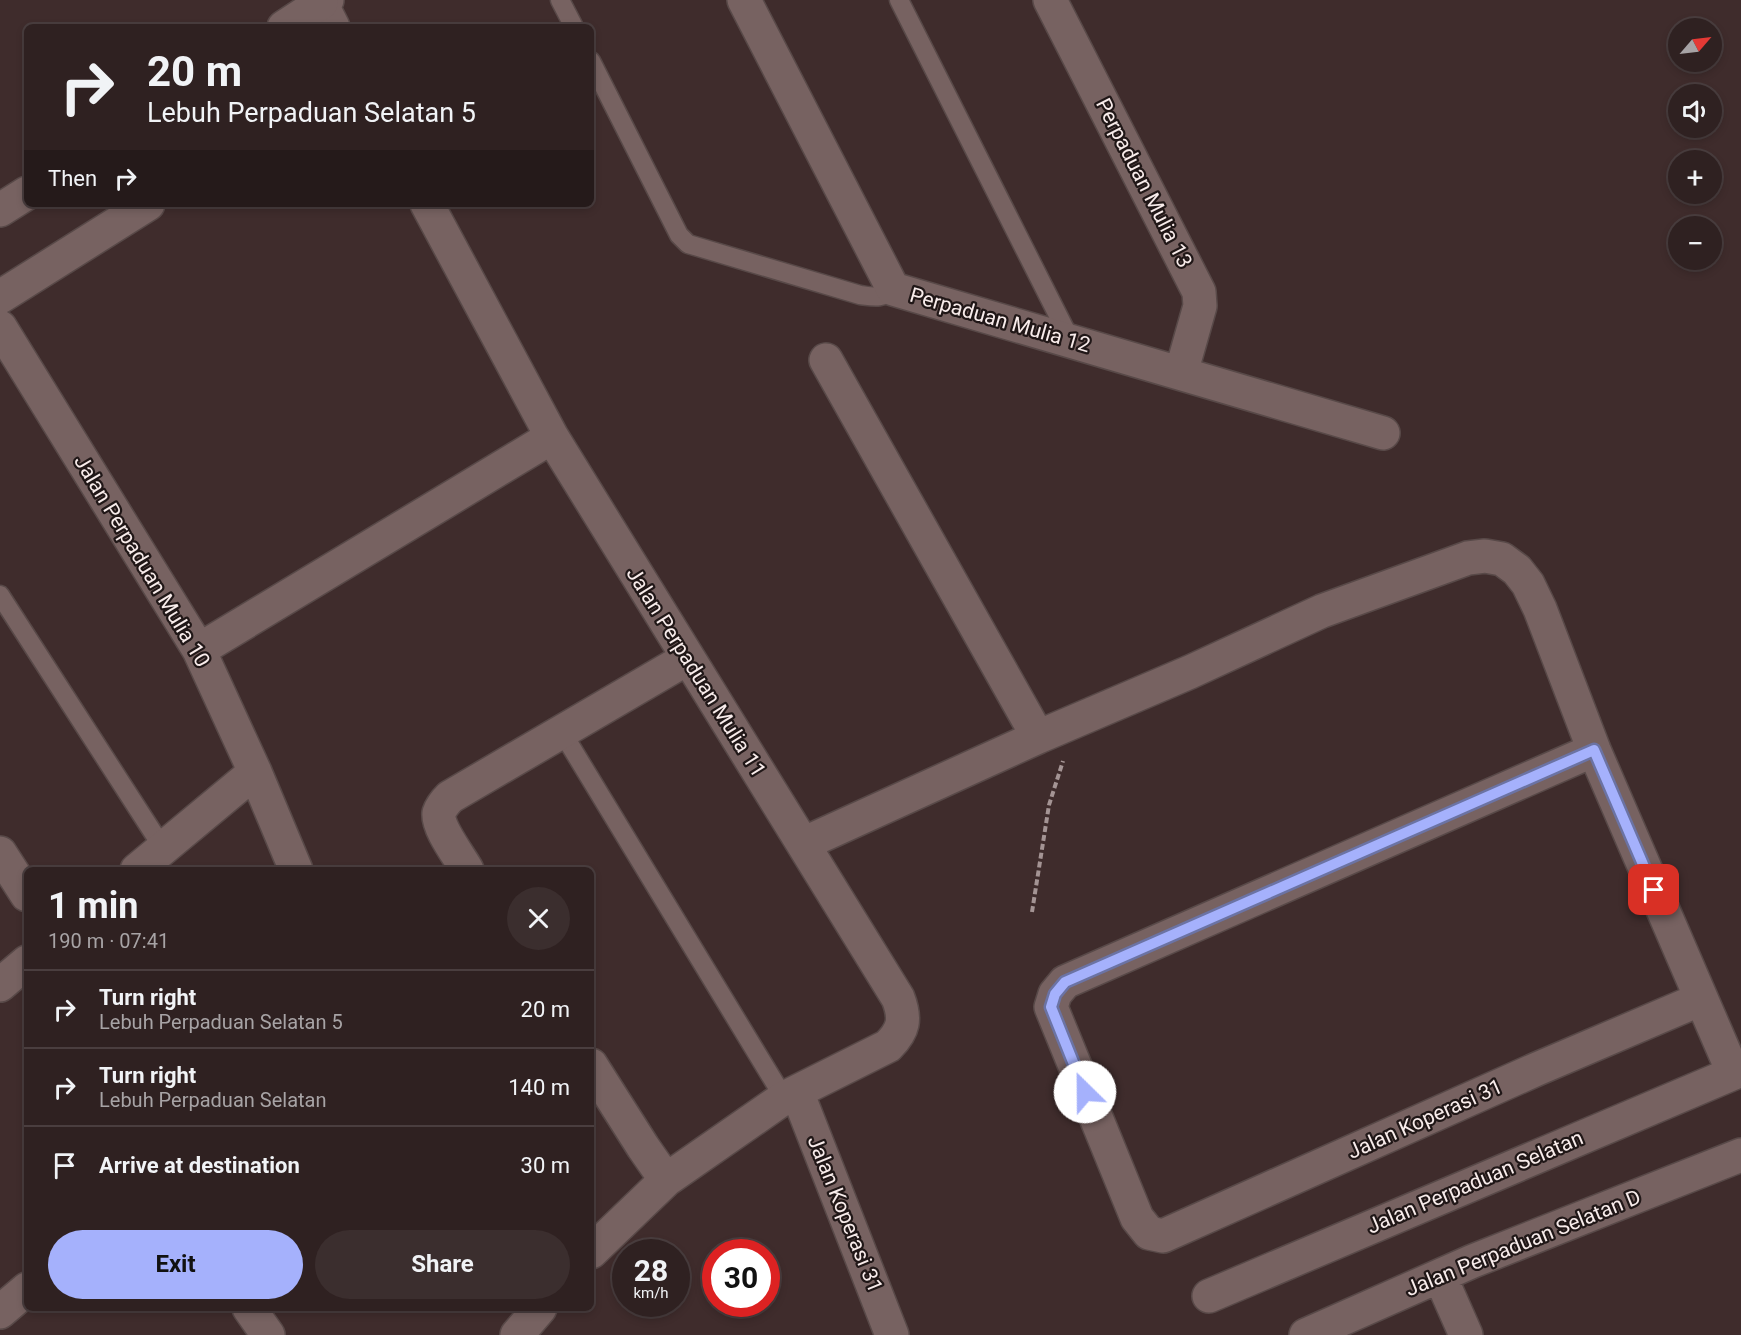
<!DOCTYPE html>
<html lang="en">
<head>
<meta charset="utf-8">
<style>
  :root { --surface:#2f2121; --page:#3b2e2e; --text:#f1f3f6; --muted:#a7a3a5; --line:#4a3e3f; --accent:#a5b1fc }
  body { margin:0; font-family:Roboto,sans-serif; background:var(--page); color:var(--text); height:100vh; display:flex; flex-direction:column; font-size:22px; white-space:nowrap }
  * { box-sizing:border-box; margin:0 }
  p { font-size:20px; color:var(--muted) }
  .icon { flex:none; width:33px; height:33px; fill:none; stroke:currentColor; stroke-width:2; stroke-linecap:round; stroke-linejoin:round }
  .map { position:relative; flex:1; overflow:hidden }
  .drawer { position:absolute; left:24px; top:867px; width:570px; height:444px; display:flex; flex-direction:column; background:var(--surface); border-radius:9px; box-shadow:0 3px 9px #0003,0 0 0 2px var(--line) }
  .drawer>* { flex:none }
  .hud { position:absolute; left:24px; top:24px; width:570px; height:183px; border-radius:9px; box-shadow:0 3px 9px #0003,0 0 0 2px var(--line); background:#2f2121; color:var(--text); overflow:hidden }
  .needle { width:39px; rotate:62deg }
  .tools { position:absolute; left:1668px; top:18px; display:grid; gap:12px }
  .tools a { display:grid; place-items:center; width:54px; height:54px; border-radius:50%; background:var(--surface); box-shadow:0 3px 9px #0003,0 0 0 2px var(--line); font-size:30px }
  .speed { position:absolute; left:612px; top:1239px; display:flex; gap:12px; font-size:30px; font-weight:700; text-align:center }
  .speed>* { display:grid; place-content:center; width:78px; height:78px; border-radius:50%; background:var(--surface); box-shadow:0 3px 9px #0003,0 0 0 2px var(--line); line-height:1 }
  .speed small { font-size:15px; font-weight:400 }
  .speed .limit { border:9px solid #d22; background:#fff; color:#111 }
  .pin { position:absolute; display:grid; place-items:center; width:51px; height:51px; color:#fff; margin:-26px; border-radius:12px; box-shadow:0 3px 9px #0006 }
  .me { position:absolute; width:66px; margin:-33px; rotate:337deg; stroke-linejoin:round; filter:drop-shadow(0 0 4px #0008) }
  .turn { display:flex; align-items:center; gap:21px; height:126px; padding:0 24px; font-size:27px }
  .turn .icon { width:78px; height:78px; stroke-width:2.5 }
  .turn b { display:block; font-size:42px; line-height:51px }
  .then { display:flex; align-items:center; height:57px; padding:0 24px; background:#0003; gap:12px; font-size:22px }
  .round { display:grid; place-items:center; flex:none; width:63px; height:63px; border-radius:32px; background:var(--page) }
  .headline { display:flex; align-items:center; justify-content:space-between; height:102px; padding:0 24px }
  h1 { font-size:36px; font-weight:700; line-height:45px }
  .action { display:flex; gap:12px; margin-top:auto; padding:12px 24px }
  .action a { flex:1; height:69px; border-radius:36px; background:var(--accent); color:#111; font-size:24px; font-weight:700; line-height:69px; text-align:center }
  .action a+a { background:var(--page); color:var(--text) }
  ul { padding:0; list-style:none }
  li { display:flex; align-items:center; gap:18px; height:78px; padding:0 24px; border-top:2px solid var(--line) }
  li div { flex:1 }
  li b { display:block; font-size:22px }
  li em { font-style:normal }
  .map>svg:first-child { display:block }
  .lines { fill:none; stroke-linecap:round; stroke-linejoin:round }
  .lane-casing { stroke:#584948; stroke-width:21 }
  .street-casing { stroke:#584948; stroke-width:36 }
  .secondary-casing { stroke:#584948; stroke-width:36 }
  .path { stroke:#a49494; stroke-width:4; stroke-dasharray:6 3; stroke-linecap:butt }
  .lane { stroke:#776261; stroke-width:18 }
  .street { stroke:#776261; stroke-width:33 }
  .secondary { stroke:#776261; stroke-width:33 }
  .route-casing { stroke:#6b73a4; stroke-width:15 }
  .route { stroke:#a5b1fc; stroke-width:10 }
  .labels { text-anchor:middle; stroke-width:4.5; stroke-linejoin:round; paint-order:stroke }
  .street-label { font-size:21px; fill:#f8eceb; stroke:#201717 }
</style>
</head>
<body>
<div class="map">
<svg width="1741" height="1335" viewBox="0 0 1741 1335">
  <rect width="100%" height="100%" fill="#3f2c2c"/>
  <g class="lines">
    <g class="lane-casing">
      <path id="lane" d="M560,0L574,27
        M899,0L1071,341
        M591,61L679,235L688,244L860,295C875,297 881,299 893,289
        M0,595L163,848
        M562,732L784,1098"/>
    </g>
    <g class="street-casing">
      <path id="street" d="M327,0L321,3L333,27
        M744,0L893,289L1383,433
        M1050,0L1199,292L1200,306L1181,373
        M427,204L552,437L898,998C906,1019 904,1030 888,1046L784,1098L666,1180L591,1252
        M0,297L148,204
        M0,327L199,650L255,772L296,870
        M826,360L1038,737
        M199,650L552,437
        M1594,750L1065,982L1055,994L1051,1007L1137,1218L1149,1233L1163,1236L1537,1069L1701,999
        M803,844L1038,737L1190,672L1322,611L1468,558L1485,556L1502,559L1517,570L1528,584L1540,609L1594,750L1733,1072
        M0,853L27,895
        M137,870L255,772
        M467,870C460,857 437,828 439,813C441,807 445,802 450,797L688,658
        M0,985L27,962
        M591,1065L643,1147L666,1180
        M797,1092L892,1335
        M1440,1276L1466,1335
        M1209,1296L1741,1070
        M249,1308L268,1335
        M0,1312L27,1289
        M517,1335L540,1308
        M1306,1335L1473,1261L1741,1155"/>
    </g>
    <g class="secondary-casing">
      <path id="secondary" d="M284,27L321,3
        M0,210L27,193"/>
    </g>
    <path class="path" d="M1032,912L1049,805L1063,761"/>
    <use href="#lane" class="lane"/>
    <use href="#street" class="street"/>
    <use href="#secondary" class="secondary"/>
  </g>
  <g class="lines">
    <g class="route-casing">
      <path id="route" d="M1085,1092L1051,1007L1055,994L1065,982L1594,750L1654,890"/>
    </g>
    <use href="#route" class="route"/>
  </g>
  <g class="labels">
    <g class="street-label">
      <text transform="translate(1144 183) rotate(63)" y="7">Perpaduan Mulia 13</text>
      <text transform="translate(1000 320) rotate(16)" y="7">Perpaduan Mulia 12</text>
      <text transform="translate(142 561) rotate(59)" y="7">Jalan Perpaduan Mulia 10</text>
      <text transform="translate(696 672) rotate(58)" y="7">Jalan Perpaduan Mulia 11</text>
      <text transform="translate(1425 1119) rotate(-24)" y="7">Jalan Koperasi 31</text>
      <text transform="translate(1475 1182) rotate(-23)" y="7">Jalan Perpaduan Selatan</text>
      <text transform="translate(845 1214) rotate(68)" y="7">Jalan Koperasi 31</text>
      <text transform="translate(1523 1243) rotate(-22)" y="7">Jalan Perpaduan Selatan D</text>
    </g>
  </g>
</svg>
<div class="tools">
<a><svg class="needle" viewBox="-14 -14 28 28"><path d="M0-13l5 13h-10z" fill="#e53935"/><path d="M0 13l5-13h-10z" fill="#a7a3a5"/></svg></a>
<a><svg class="icon" aria-label="sound" viewBox="0 0 24 24"><path d="M4 9h4l5-4v14l-5-4H4zM17 9q2 3 0 6"/></svg></a>
<a>+</a>
<a>−</a>
</div>
<div class="speed"><div>28<small>km/h</small></div><div class="limit">30</div></div>
<div class="pin" style="left:1654px;top:890px;background:#d93025"><svg class="icon" aria-label="arrive" viewBox="0 0 24 24"><path d="M6 21V4h12l-3 4 3 4H6"/></svg></div>
<svg class="me" style="left:1085px;top:1092px" viewBox="-20 -20 40 40"><circle r="19" fill="#fff"/><path d="M0-13L10 11 0 6-10 11z" fill="#a5b1fc"/></svg>
<div class="hud">
<div class="turn"><svg class="icon" aria-label="right" viewBox="0 0 24 24"><path d="M7 20v-9h11M14 6l5 5-5 5"/></svg><div><b>20 m</b>Lebuh Perpaduan Selatan 5</div></div>
<div class="then">Then<svg class="icon" aria-label="right" viewBox="0 0 24 24"><path d="M7 20v-9h11M14 6l5 5-5 5"/></svg></div>
</div>
<section class="drawer">
<div class="headline"><div><h1>1 min</h1><p>190 m · 07:41</p></div><a class="round"><svg class="icon" aria-label="close" viewBox="0 0 24 24"><path d="M6 6l12 12M18 6L6 18"/></svg></a></div>
<ul>
<li><svg class="icon" aria-label="right" viewBox="0 0 24 24"><path d="M7 20v-9h11M14 6l5 5-5 5"/></svg><div><b>Turn right</b><p>Lebuh Perpaduan Selatan 5</p></div><em>20 m</em></li>
<li><svg class="icon" aria-label="right" viewBox="0 0 24 24"><path d="M7 20v-9h11M14 6l5 5-5 5"/></svg><div><b>Turn right</b><p>Lebuh Perpaduan Selatan</p></div><em>140 m</em></li>
<li><svg class="icon" aria-label="arrive" viewBox="0 0 24 24"><path d="M6 21V4h12l-3 4 3 4H6"/></svg><div><b>Arrive at destination</b></div><em>30 m</em></li>
</ul>
<div class="action"><a>Exit</a><a>Share</a></div>
</section>
</div>
</body>
</html>
